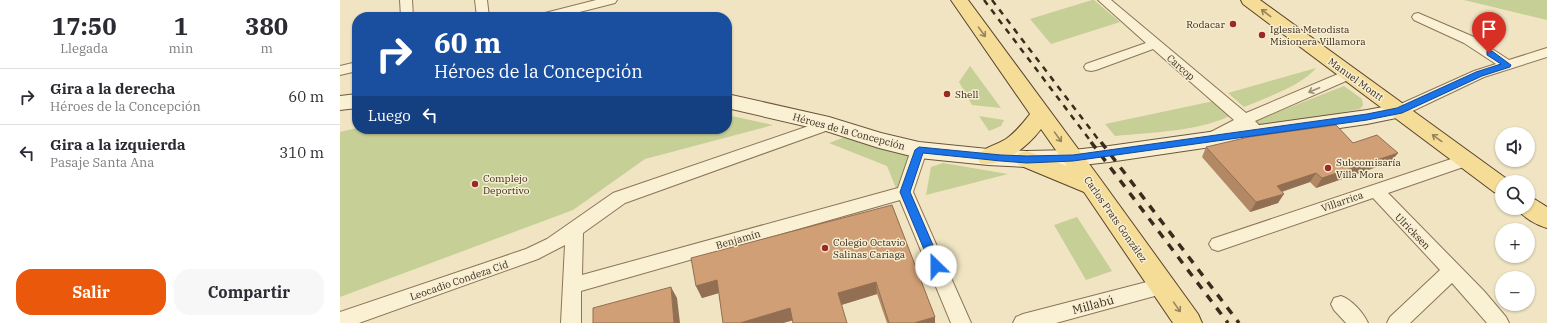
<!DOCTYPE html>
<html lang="es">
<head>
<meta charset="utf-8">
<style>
  :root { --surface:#fff; --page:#f7f7f7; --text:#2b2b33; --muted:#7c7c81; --line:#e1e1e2; --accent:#ea580c }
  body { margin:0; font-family:"IBM Plex Serif",serif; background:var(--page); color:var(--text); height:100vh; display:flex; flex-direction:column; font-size:15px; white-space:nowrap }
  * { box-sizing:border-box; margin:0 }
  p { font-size:13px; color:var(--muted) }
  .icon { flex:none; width:22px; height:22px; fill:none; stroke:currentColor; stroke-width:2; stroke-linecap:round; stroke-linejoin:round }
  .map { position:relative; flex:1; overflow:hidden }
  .side { display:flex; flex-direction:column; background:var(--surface); width:340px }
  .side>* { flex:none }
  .guide { position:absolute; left:12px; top:12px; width:380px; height:122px; border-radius:16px; box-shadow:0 1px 3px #0004; background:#1a4fa0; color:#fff; overflow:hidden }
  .buttons { position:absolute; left:1155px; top:127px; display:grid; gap:8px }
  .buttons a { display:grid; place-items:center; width:40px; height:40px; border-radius:50%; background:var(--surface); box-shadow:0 1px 3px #0004; font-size:20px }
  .pin { position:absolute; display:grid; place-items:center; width:34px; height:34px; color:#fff; margin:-41px -17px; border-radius:50% 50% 50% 0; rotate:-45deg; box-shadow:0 0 4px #0007 }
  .pin .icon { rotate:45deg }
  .me { position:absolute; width:44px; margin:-22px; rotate:337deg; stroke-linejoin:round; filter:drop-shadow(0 0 3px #0008) }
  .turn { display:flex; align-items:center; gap:14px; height:84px; padding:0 16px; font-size:18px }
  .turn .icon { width:52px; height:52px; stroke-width:2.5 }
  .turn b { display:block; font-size:28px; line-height:34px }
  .then { display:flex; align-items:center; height:38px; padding:0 16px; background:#0003; gap:8px; font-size:15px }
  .eta { display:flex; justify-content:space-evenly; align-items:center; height:68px; text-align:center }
  .eta b { font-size:24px; font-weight:700; line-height:28px }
  .action { display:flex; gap:8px; margin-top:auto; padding:8px 16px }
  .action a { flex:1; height:46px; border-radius:16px; background:var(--accent); color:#fff; font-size:16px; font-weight:700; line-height:46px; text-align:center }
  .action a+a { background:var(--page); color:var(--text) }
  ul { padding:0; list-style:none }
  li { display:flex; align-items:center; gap:12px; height:56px; padding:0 16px; border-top:1px solid var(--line) }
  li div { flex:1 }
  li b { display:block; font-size:15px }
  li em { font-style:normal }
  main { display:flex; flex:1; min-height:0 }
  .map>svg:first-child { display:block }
  .green { fill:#c6cf95 }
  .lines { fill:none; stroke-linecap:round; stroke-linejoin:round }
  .street-casing { stroke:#8b7558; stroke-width:2 }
  .secondary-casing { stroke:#6d563b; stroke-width:2 }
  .primary-casing { stroke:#58432c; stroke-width:2 }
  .street { fill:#faf1d5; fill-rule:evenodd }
  .secondary { fill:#faf1d5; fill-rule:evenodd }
  .primary { fill:#f5dc97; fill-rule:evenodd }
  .rail-far1 { stroke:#3a2c1d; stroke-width:2.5; stroke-dasharray:6 6; stroke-linecap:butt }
  .rail { stroke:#3a2c1d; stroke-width:3.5; stroke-dasharray:8 8; stroke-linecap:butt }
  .wall { fill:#b38965 }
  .shaded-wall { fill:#926f53 }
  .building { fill:#d09f76; stroke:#926f53 }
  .oneway { stroke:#98845a }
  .oneway2 { stroke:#9a8e79 }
  .route { fill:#1a73e8; stroke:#114b97 }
  .poi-dot { fill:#9d2925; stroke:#f7eed2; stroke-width:1.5 }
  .labels { text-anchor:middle; stroke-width:3; stroke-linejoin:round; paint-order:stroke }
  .poi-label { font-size:10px; fill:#3a2c1d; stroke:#f7eed2; text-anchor:start }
  .street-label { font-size:10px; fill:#3a2c1d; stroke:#f7eed2 }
  .near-street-label { font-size:12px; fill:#3a2c1d; stroke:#f7eed2 }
</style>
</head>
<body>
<main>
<section class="side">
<div class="eta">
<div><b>17:50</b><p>Llegada</p></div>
<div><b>1</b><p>min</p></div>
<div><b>380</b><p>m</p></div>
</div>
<ul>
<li><svg class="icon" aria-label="right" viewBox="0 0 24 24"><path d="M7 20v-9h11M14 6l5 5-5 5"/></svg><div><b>Gira a la derecha</b><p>Héroes de la Concepción</p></div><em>60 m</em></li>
<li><svg class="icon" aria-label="left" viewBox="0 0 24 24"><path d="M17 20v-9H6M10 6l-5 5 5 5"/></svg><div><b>Gira a la izquierda</b><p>Pasaje Santa Ana</p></div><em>310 m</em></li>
</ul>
<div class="action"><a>Salir</a><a>Compartir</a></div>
</section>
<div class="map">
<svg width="1207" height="323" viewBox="0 0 1207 323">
  <rect width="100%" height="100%" fill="#f0e4c2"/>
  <path class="green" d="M752,0H754L780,22L711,44L690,19Z
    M1124,0H1207V20Z
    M630,66L661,108L632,105L619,82Z
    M976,68C963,85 925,98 904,107L888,93Z
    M1004,86L1022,99L1023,105L1020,109L920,129L912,122Z
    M874,101L890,116C855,132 813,132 775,136L765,124Z
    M387,115L433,125L305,159L233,210L0,297V132L17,128V129H387Z
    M639,116L664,120L661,126L649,131Z
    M505,137L562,153L569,156L571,160L561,188H556L547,166L489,143Z
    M603,163L668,174L586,195L591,167Z
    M737,217L772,271L746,280L714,225Z"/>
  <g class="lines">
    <g class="street-casing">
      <path id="street" d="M60,0H72L73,17H61Z
        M135,0H147L149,17H137Z
        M256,0H277L275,3L220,17H199L201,14Z
        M758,0H771L906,113L1005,71L1010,70L1015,71L1017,74L1015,77L915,121L927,133L924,137C915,140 910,134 903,128L870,144L865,143L862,139L865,135L894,120L813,49L756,70L751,71L746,70L744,67L746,64L806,43Z
        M1078,13L1134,37L1169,60L1207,48V57L1144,77L1064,115L1059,116L1054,115L1052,111L1054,107L1134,71L1156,64L1124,43L1074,20L1072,17L1074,14Z
        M17,62V71L0,75V66Z
        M489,119L494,120L497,124L494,128L285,203L243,233L242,275L558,188L571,150L573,146L579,144L585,146L587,150L573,192L631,323H611L560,200L241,291V323H221L225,245L198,259L19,323H0V312L186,249L207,239L273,193Z
        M1126,154L1132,156L1134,160L1132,164L1048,193L1144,291L1166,317L1169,323H1147L1112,283L1070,323H1047L1050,317L1100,270L1033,198L878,251L872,249L869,244L872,239Z
        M822,278L829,280L831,286L829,292L822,294L716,323H673L676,317L683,314Z
        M1001,296C1012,300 1023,312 1028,323H1006L994,310L991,304L994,298Z"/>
    </g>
    <g class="secondary-casing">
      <path id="secondary" d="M17,94V108L0,110V96Z
        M387,94L489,117L541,133L579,142L648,149L687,151L733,150L769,146L1027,110L1059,104L1066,106L1069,111L1066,116L1027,124L769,162L733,166L687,167L648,165L579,158L539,148L486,131L387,108Z"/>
    </g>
    <g class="primary-casing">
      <path id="primary" d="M611,0H628L761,180L858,314L862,323H833L744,192L679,165L676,159L679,153L687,151L727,166L701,129C689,145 662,169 640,163L637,157C643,147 657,145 666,139C676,132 683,123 690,114Z
        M901,0H920L1171,182H1162V195L1154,192L903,4Z
        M1188,197L1196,200L1207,207V228C1197,225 1183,218 1177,208H1188Z"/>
    </g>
    <use href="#street" class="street"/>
    <use href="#secondary" class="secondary"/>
    <use href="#primary" class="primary"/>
    <path class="rail-far1" d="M644,0L752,143
      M652,0L761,143"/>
    <path class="rail" d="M751,142L888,323
      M761,142L899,323"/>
  </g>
  <path class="wall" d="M1013,143L1051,162L976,188L970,182L942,192L938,203L910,212L862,157L866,147Z
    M552,205L595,317V323H547L537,294L443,323H383L379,293L362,298L356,286Z"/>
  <path class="shaded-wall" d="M1058,153L1051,162L976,188L982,178Z
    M976,173L970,182L931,195L937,186Z
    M944,194L938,203L910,212L916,202Z
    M377,280L382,292L362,298L356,286Z
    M536,282L537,294L501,305L498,293Z
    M331,287L337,298L340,323H334Z
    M450,308L454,320L443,323H400Z
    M595,317V323H574Z"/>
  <path class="building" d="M996,125L1013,143L1037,135L1058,153L982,178L976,173L937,186L944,194L916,202L866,147L909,137Z
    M552,205L595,317L574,323H549L536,282L498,293L507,323H453L450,308L400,323H383L377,280L356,286L351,258Z
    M331,287L334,323H253V308Z"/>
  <defs><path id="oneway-shaft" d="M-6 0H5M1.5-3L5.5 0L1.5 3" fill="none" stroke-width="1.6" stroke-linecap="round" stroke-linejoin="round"/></defs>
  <g class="oneway">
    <use href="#oneway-shaft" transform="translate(926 13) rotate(-143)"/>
    <use href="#oneway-shaft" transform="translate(642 32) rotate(54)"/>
    <use href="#oneway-shaft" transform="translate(718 137) rotate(54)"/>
    <use href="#oneway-shaft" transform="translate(1097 138) rotate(-144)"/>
    <use href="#oneway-shaft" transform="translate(837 307) rotate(55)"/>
  </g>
  <use class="oneway2" href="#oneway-shaft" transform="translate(974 90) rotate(157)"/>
  <path class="route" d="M1147,51H1152L1171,65L1170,67L1142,76L1062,113L1027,120L733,161L687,163L661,161L583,153L570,192L602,266L600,269L596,270L593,269L591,266L560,192L575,150L579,147L661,155L687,156L733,155L1027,114L1057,108L1136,72L1161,64L1147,55Z"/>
  <g class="poi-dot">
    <circle cx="893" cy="24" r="4"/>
    <circle cx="922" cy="35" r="4"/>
    <circle cx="607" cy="94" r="4"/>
    <circle cx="988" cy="168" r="4"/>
    <circle cx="135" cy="184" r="4"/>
    <circle cx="485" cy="248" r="4"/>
  </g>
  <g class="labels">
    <g class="poi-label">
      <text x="885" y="28" text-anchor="end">Rodacar</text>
      <text x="930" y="33">Iglesia Metodista<tspan x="930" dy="12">Misionera Villamora</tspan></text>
      <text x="615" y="98">Shell</text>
      <text x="996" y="166">Subcomisaría<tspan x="996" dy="12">Villa Mora</tspan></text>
      <text x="143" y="182">Complejo<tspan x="143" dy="12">Deportivo</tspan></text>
      <text x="493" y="246">Colegio Octavio<tspan x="493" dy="12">Salinas Cariaga</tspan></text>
    </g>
    <g class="street-label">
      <text transform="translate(841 67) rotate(41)" y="4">Carcop</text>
      <text transform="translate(1016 79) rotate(36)" y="4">Manuel Montt</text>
      <text transform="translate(509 131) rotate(15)" y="4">Héroes de la Concepción</text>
      <text transform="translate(1002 201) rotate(-19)" y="4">Villarrica</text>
      <text transform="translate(776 219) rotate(55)" y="4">Carlos Prats González</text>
      <text transform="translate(1073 231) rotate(46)" y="4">Ulricksen</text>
      <text transform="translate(398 239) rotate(-16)" y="4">Benjamín</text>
      <text transform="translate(119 280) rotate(-19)" y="4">Leocadio Condeza Cid</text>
    </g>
    <g class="near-street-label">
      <text transform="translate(753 305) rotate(-15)" y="4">Millabú</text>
    </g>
  </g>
</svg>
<div class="buttons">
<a><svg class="icon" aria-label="sound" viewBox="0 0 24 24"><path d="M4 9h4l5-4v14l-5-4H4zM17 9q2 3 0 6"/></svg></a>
<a><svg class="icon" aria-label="search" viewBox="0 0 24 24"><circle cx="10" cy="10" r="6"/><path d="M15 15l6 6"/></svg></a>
<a>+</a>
<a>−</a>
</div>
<div class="pin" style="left:1149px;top:53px;background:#d93025"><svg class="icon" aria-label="arrive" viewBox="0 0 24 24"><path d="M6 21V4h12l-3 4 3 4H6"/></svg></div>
<svg class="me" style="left:596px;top:266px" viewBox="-20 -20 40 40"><circle r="19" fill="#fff"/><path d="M0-13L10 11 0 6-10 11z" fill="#1a73e8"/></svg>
<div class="guide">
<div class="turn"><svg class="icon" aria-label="right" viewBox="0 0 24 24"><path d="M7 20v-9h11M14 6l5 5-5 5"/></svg><div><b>60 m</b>Héroes de la Concepción</div></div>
<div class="then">Luego<svg class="icon" aria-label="left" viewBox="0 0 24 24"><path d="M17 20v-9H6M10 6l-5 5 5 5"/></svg></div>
</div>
</div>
</main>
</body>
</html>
